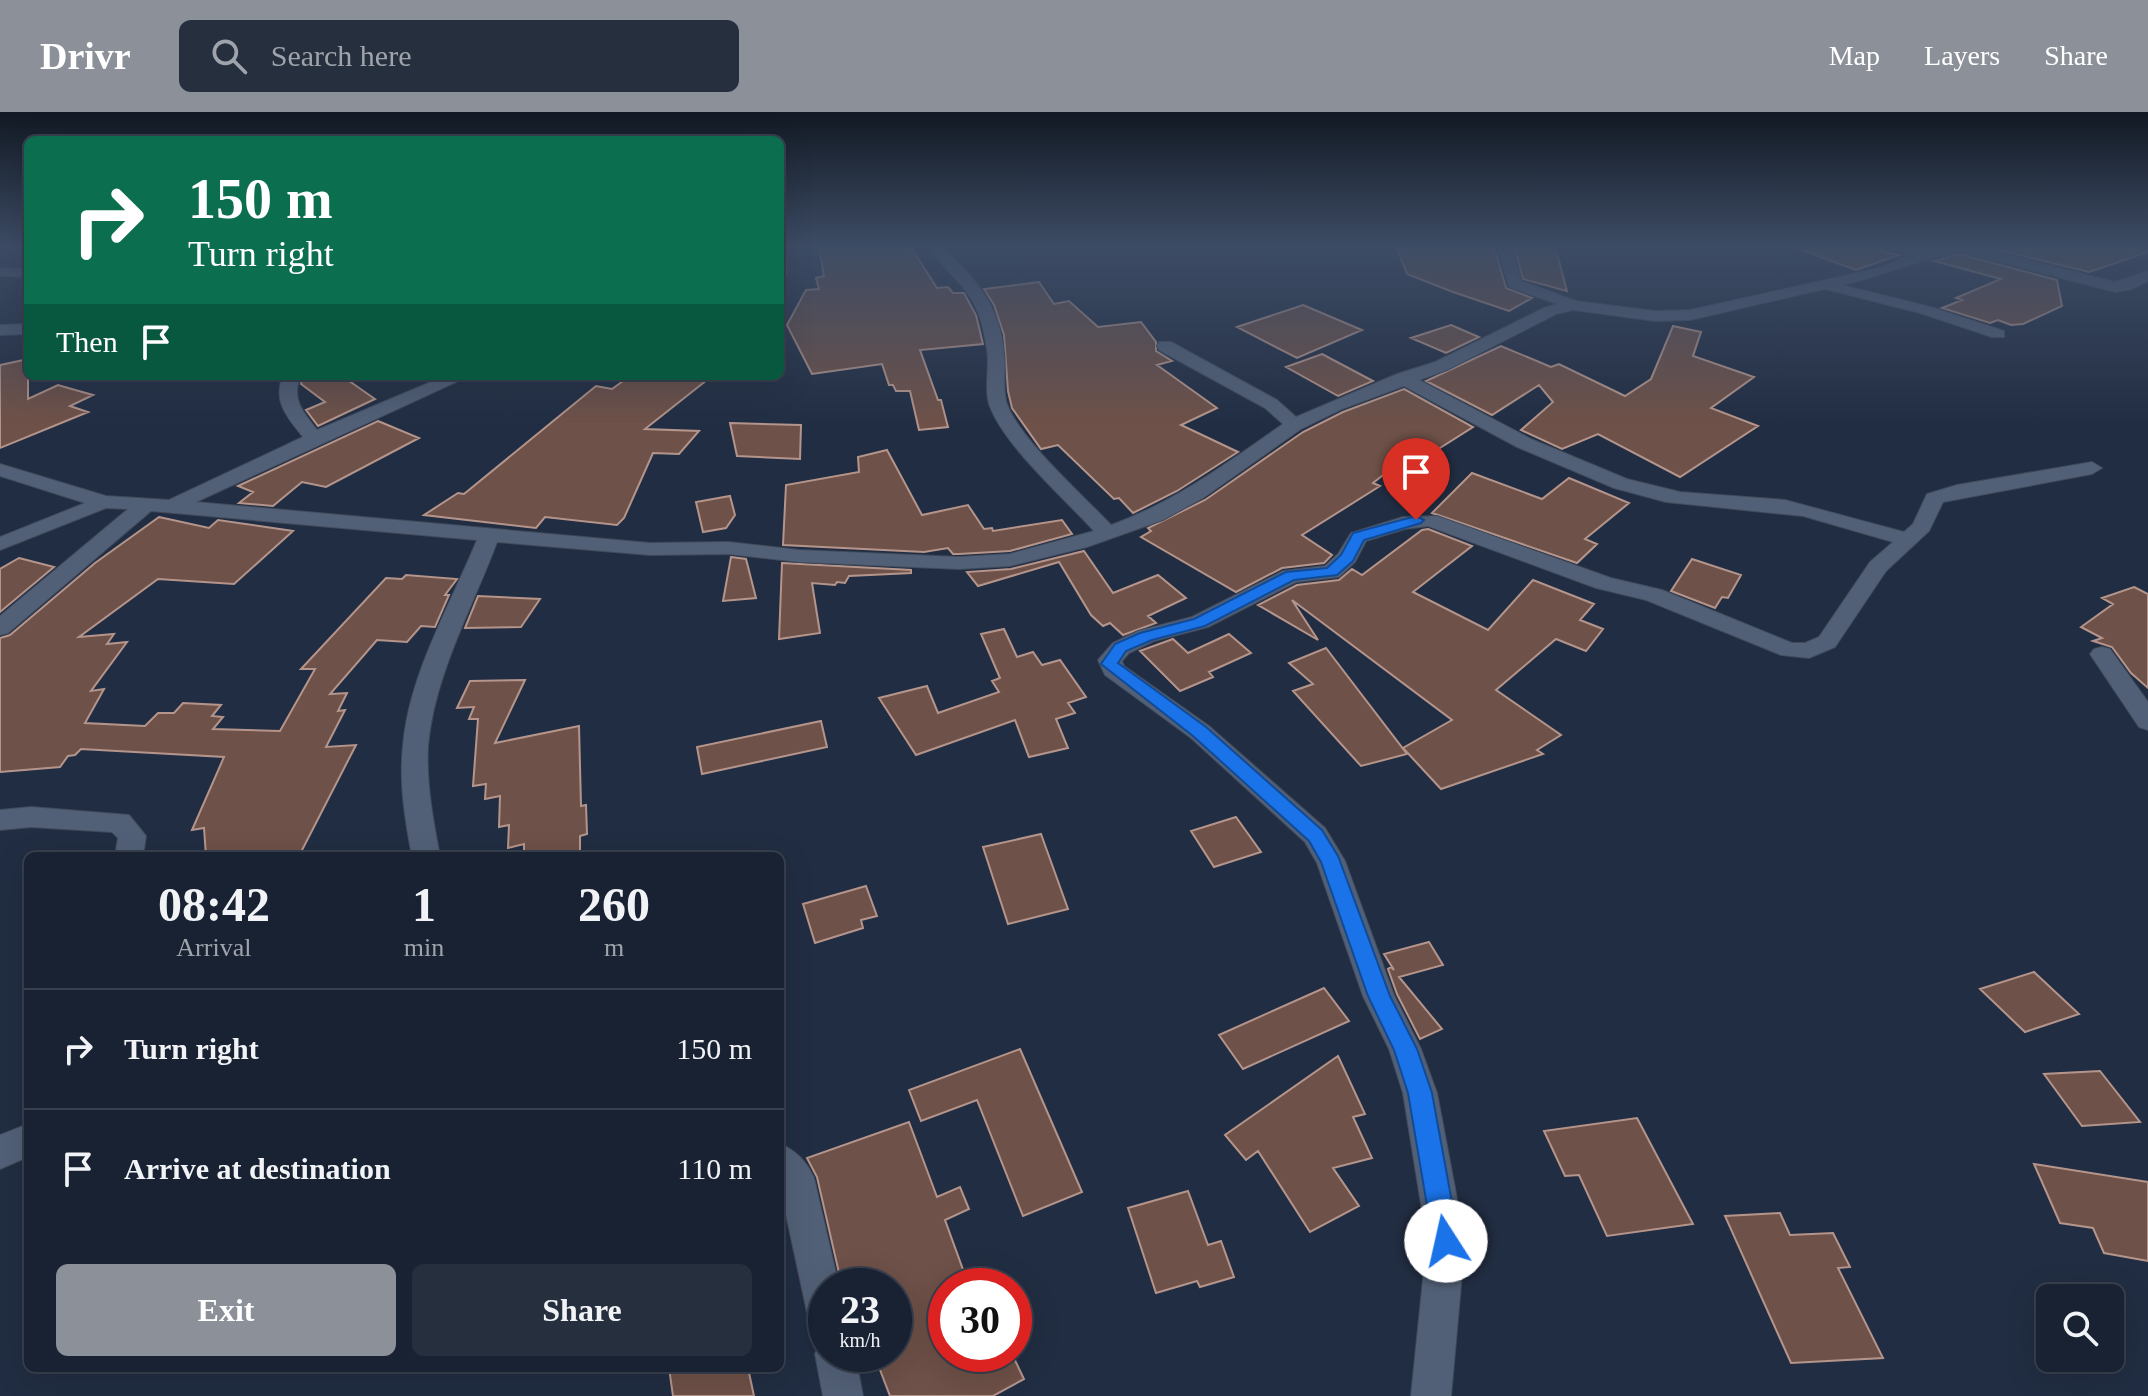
<!DOCTYPE html>
<html lang="en">
<head>
<meta charset="utf-8">
<style>
  :root { --surface:#192232; --page:#262f3e; --text:#f1f3f6; --muted:#9fa4ac; --line:#373f4d; --accent:#8c9099 }
  body { margin:0; font-family:Georgia,serif; background:var(--page); color:var(--text); height:100vh; display:flex; flex-direction:column; font-size:30px; white-space:nowrap }
  * { box-sizing:border-box; margin:0 }
  p { font-size:26px; color:var(--muted) }
  .icon { flex:none; width:44px; height:44px; fill:none; stroke:currentColor; stroke-width:2; stroke-linecap:round; stroke-linejoin:round }
  .map { position:relative; flex:1; overflow:hidden }
  .sheet { position:absolute; left:24px; top:740px; width:760px; height:520px; display:flex; flex-direction:column; background:var(--surface); border-radius:12px; box-shadow:0 8px 32px #0002,0 0 0 2px var(--line) }
  .sheet>* { flex:none }
  .hud { position:absolute; left:24px; top:24px; width:760px; height:244px; border-radius:12px; box-shadow:0 8px 32px #0002,0 0 0 2px var(--line); background:#0b6e4f; color:#fff; overflow:hidden }
  .fabs { position:absolute; left:2036px; top:1172px; display:grid; gap:16px }
  .fabs a { display:grid; place-items:center; width:88px; height:88px; border-radius:12px; background:var(--surface); box-shadow:0 8px 32px #0002,0 0 0 2px var(--line); font-size:40px }
  .speed { position:absolute; left:808px; top:1156px; display:flex; gap:16px; font-size:40px; font-weight:700; text-align:center }
  .speed>* { display:grid; place-content:center; width:104px; height:104px; border-radius:50%; background:var(--surface); box-shadow:0 8px 32px #0002,0 0 0 2px var(--line); line-height:1 }
  .speed small { font-size:20px; font-weight:400 }
  .speed .limit { border:12px solid #d22; background:#fff; color:#111 }
  .pin { position:absolute; display:grid; place-items:center; width:68px; height:68px; color:#fff; margin:-82px -34px; border-radius:50% 50% 50% 0; rotate:-45deg; box-shadow:0 0 8px #0007 }
  .pin .icon { rotate:45deg }
  .me { position:absolute; width:88px; margin:-44px; rotate:350deg; stroke-linejoin:round; filter:drop-shadow(0 0 6px #0008) }
  .turn { display:flex; align-items:center; gap:28px; height:168px; padding:0 32px; font-size:36px }
  .turn .icon { width:104px; height:104px; stroke-width:2.5 }
  .turn b { display:block; font-size:56px; line-height:68px }
  .then { display:flex; align-items:center; height:76px; padding:0 32px; background:#0003; gap:16px; font-size:30px }
  .eta { display:flex; justify-content:space-evenly; align-items:center; height:136px; text-align:center }
  .eta b { font-size:48px; font-weight:600; line-height:56px }
  .primary-button { display:flex; gap:16px; margin-top:auto; padding:16px 32px }
  .primary-button a { flex:1; height:92px; border-radius:12px; background:var(--accent); color:#fff; font-size:32px; font-weight:600; line-height:92px; text-align:center }
  .primary-button a+a { background:var(--page); color:var(--text) }
  ul { padding:0; list-style:none }
  li { display:flex; align-items:center; gap:24px; height:120px; padding:0 32px; border-top:2px solid var(--line) }
  li div { flex:1 }
  li b { display:block; font-size:30px }
  li em { font-style:normal }
  header { display:flex; align-items:center; gap:48px; box-sizing:border-box; height:112px; padding:0 40px; background:var(--accent); color:#fff }
  header strong { font-size:38px }
  nav { display:flex; gap:44px; margin-inline-start:auto; font-size:28px }
  .search { width:560px; height:72px; background:var(--page); display:flex; align-items:center; gap:20px; box-sizing:border-box; padding:0 28px; border-radius:12px; color:var(--muted); font-size:30px }
  .map>svg:first-child { display:block }
  .building { fill:#6e5148; stroke:#b5958b; stroke-width:2 }
  .lines { fill:none; stroke-linecap:round; stroke-linejoin:round }
  .minor-casing { stroke:#404a5b; stroke-width:2 }
  .minor { fill:#526077; fill-rule:evenodd }
  .route { fill:#1a73e8; stroke:#114b97; stroke-width:2 }
</style>
</head>
<body>
<header>
<strong>Drivr</strong>
<div class="search"><svg class="icon" aria-label="search" viewBox="0 0 24 24"><circle cx="10" cy="10" r="6"/><path d="M15 15l6 6"/></svg>Search here</div>
<nav><a>Map</a><a>Layers</a><a>Share</a></nav>
</header>
<div class="map">
<svg width="2148" height="1284" viewBox="0 0 2148 1284">
  <rect width="100%" height="100%" fill="#212d42"/>
  <path class="building" d="M819,134H910L937,176L948,175L953,181H964L976,203L983,232L920,238L938,288H941L948,315L919,318L910,279H896L893,273H889L882,252L812,262L787,213L806,178L819,177L816,166L824,164Z
    M1396,134H1494L1506,176L1532,186L1509,199L1453,180L1407,162Z
    M1514,134H1555L1567,179L1523,167Z
    M1799,134H1879L1884,140L1899,143L1856,158L1799,137Z
    M1982,134H2148V140L2089,160Z
    M1959,142L2057,168L2062,194L2023,212L2011,213L1998,208L1990,211L1942,196L1962,188L1956,186L2001,167L1934,149Z
    M1039,170L1054,192L1069,189L1098,215L1141,210L1156,230V239L1172,249L1157,253L1217,296L1181,313L1238,340L1177,379L1133,401L1119,386L1114,387L1058,333L1041,337L1012,296L1008,279L1004,223L994,193L984,177Z
    M1303,193L1362,218L1297,246L1237,215Z
    M1451,213L1479,225L1446,241L1411,226Z
    M1673,214L1701,220L1693,244L1754,265L1711,296L1758,314L1680,365L1598,322L1562,337L1521,318L1553,290L1539,273L1492,303L1426,269L1501,234L1551,255L1559,252L1625,284L1651,267Z
    M1322,242L1373,269L1338,284L1286,255Z
    M28,247V287L58,273L93,283L70,294L88,300L0,336V253Z
    M304,264H342L375,287L318,314L306,298L325,290L301,272Z
    M630,264H712L645,317L699,319L679,342L653,341L624,406L617,413L545,405L536,416L424,403L458,381L464,382L596,274L612,277Z
    M1404,277L1473,315L1429,343L1415,338L1373,371L1380,374L1302,423L1332,443L1324,451L1282,456L1236,480L1141,425L1151,419L1148,416L1205,388L1303,320L1343,300Z
    M378,309L419,326L326,375L302,370L273,394L239,391L253,380L238,374Z
    M730,311L801,313L800,347L737,344Z
    M887,338L922,403L968,393L984,417L992,416L993,419L1062,408L1072,422L1010,439L959,442H953L948,436L924,440L783,433L786,373L859,360L858,345Z
    M1472,361L1542,387L1569,366L1629,391L1585,427L1597,432L1577,451L1432,401Z
    M730,384L735,403L726,416L703,420L696,390Z
    M159,405L209,416L218,408L293,419L234,472L158,467L79,525L114,522L107,532L127,530L91,579L104,577L85,611L145,614L158,601H174L183,591L221,593L212,604L223,605L213,617L280,619L315,557H301L386,466L402,467L406,463L457,467L445,483H449L435,515L421,514L407,530L377,528L330,582L347,581L338,599L345,598L326,635L356,633L299,744H206L204,716L192,718L224,645L81,637L75,643L68,644L60,655L0,660V526L10,523L95,451Z
    M1428,417L1472,434L1413,480L1488,518L1533,468L1594,492L1580,508L1603,517L1586,539L1556,527L1496,578L1561,623L1537,638L1543,642L1441,677L1403,636L1452,608L1292,488L1318,528L1258,493L1297,473L1339,468L1352,457L1362,463L1422,418Z
    M1084,439L1113,481L1158,463L1186,486L1148,504L1156,511L1123,523L1110,511L1103,514L1091,503L1059,450L978,474L967,460L1011,457Z
    M731,445L746,447L756,486L723,489Z
    M19,446L54,455L0,500V457Z
    M1692,447L1741,463L1728,486L1722,485L1715,496L1671,479Z
    M782,451L911,458V461L849,464L845,471L837,470L835,473L812,471L820,521L779,527Z
    M2134,475L2148,482V576L2131,561L2112,535L2093,529L2102,526L2081,515L2113,492L2102,486Z
    M478,484L540,487L521,515L465,516Z
    M1004,517L1017,545L1033,540L1042,553L1060,548L1086,585L1068,591L1075,601L1056,607L1068,636L1029,645L1015,608L916,643L879,586L927,574L938,601L999,580L992,569L1000,566L981,522Z
    M1229,522L1251,541L1209,560L1213,565L1180,579L1140,539L1173,527L1188,541Z
    M1326,536L1407,642L1361,654L1293,579L1313,572L1289,551Z
    M525,568L495,631L579,614L581,694L586,693L587,722L580,724V744H524V732L508,736L509,713L499,715L500,684L485,687L486,672L473,674L478,607H469L474,595L457,596L470,569Z
    M821,609L827,635L702,662L697,635Z
    M1236,705L1261,740L1214,755L1191,719Z
    M1041,722L1068,797L1008,812L983,735Z
    M866,774L877,804L861,808L863,816L815,831L803,792Z
    M1429,830L1443,853L1399,865L1442,917L1420,927L1397,882L1388,857L1391,855L1394,858L1384,842Z
    M2034,860L2079,902L2025,920L1980,877Z
    M1324,876L1349,909L1243,957L1219,923Z
    M1020,937L1082,1080L1023,1104L977,988L921,1009L909,978Z
    M1338,944L1365,1002L1353,1005L1372,1046L1333,1056L1359,1094L1310,1120L1258,1039L1246,1048L1225,1023Z
    M2100,959L2140,1010L2082,1014L2044,962Z
    M1637,1006L1693,1112L1607,1124L1579,1063L1565,1064L1544,1019Z
    M909,1010L937,1085L960,1075L969,1097L945,1108L969,1174H946V1242H1012L1024,1267L993,1284H890L874,1242H894V1174H842L817,1065L807,1046Z
    M2034,1052L2148,1070V1149L2104,1141L2093,1116L2060,1111Z
    M1188,1079L1208,1133L1221,1129L1234,1165L1200,1175L1197,1169L1156,1181L1128,1096Z
    M1780,1101L1790,1123L1833,1121L1850,1155L1838,1156L1883,1246L1791,1251L1725,1104Z
    M669,1256H748L754,1284H673Z"/>
  <g class="lines">
    <g class="minor-casing">
      <path id="minor" d="M927,134H942C975,168 1000,191 1004,242C1006,258 1002,277 1007,292C1021,329 1082,382 1111,413C1175,390 1227,351 1283,312L1265,296L1159,238L1157,234L1159,230H1171L1277,288L1296,305L1397,262L1435,250L1544,196L1557,192L1509,175L1497,134H1511L1521,169L1576,189L1655,199L1690,198L1879,156L1913,142L1884,137L1882,134L1930,137L1972,134L2115,170L2148,159V169L2132,177L2115,180L1959,139C1919,148 1882,164 1842,173L1931,195L2004,219V225H1992L1920,201L1825,177L1690,208L1655,209L1573,198L1556,202L1447,258L1419,268L1531,327L1627,367L1680,380L1785,388L1904,420L1913,412L1927,382L1957,373L2092,350L2102,356L2092,362L1943,390L1929,419L1886,459L1835,535L1809,546L1781,543L1646,488L1596,476L1428,414L1405,417L1366,429L1355,450L1339,465L1296,470L1208,515L1154,529L1129,541L1122,549L1124,554L1209,614L1325,716L1345,749L1394,883L1421,937L1437,981L1465,1129L1451,1284H1411L1427,1129L1403,981L1389,937L1363,884L1317,751L1305,730L1191,626L1105,563L1098,548L1113,531L1138,519L1192,505L1283,459L1325,454L1338,442L1351,421L1403,405L1437,404L1611,466L1662,478L1792,531H1805L1819,525L1870,450L1893,430L1803,404L1666,390L1614,376L1517,335L1404,274L1342,297L1301,317L1203,386L1163,408L1087,435L1010,454L959,457L799,450L728,442L650,443L497,430C473,495 434,563 428,634C426,671 433,708 440,744H412C405,708 399,671 403,634C409,562 450,494 477,428L151,399L8,521L0,523V504L128,397L106,396L0,438V425L85,391L0,364V352L106,384L169,388L303,325C288,306 272,289 283,264H301C290,287 304,301 317,318L445,264H469L196,390L650,431L728,430L799,438L959,445L1010,442L1094,419C1064,386 1003,333 989,292C984,275 990,254 987,237C978,177 960,177 927,134Z
        M780,144L787,148V163L780,167Z
        M0,156L28,157V165L0,164Z
        M28,212V222L0,223V213Z
        M2102,535L2110,537L2148,590V618L2139,615L2090,542L2094,537Z
        M31,695L129,703L146,724L143,744H115L118,726L112,720L31,715L0,718V698Z
        M28,1012V1045L0,1057V1023Z
        M780,1032C797,1039 807,1050 814,1066L839,1174H826V1219L812,1214L807,1200L780,1075Z
        M826,1226V1242H855L863,1284H823L815,1242L821,1228Z"/>
    </g>
    <use href="#minor" class="minor"/>
  </g>
  <linearGradient id="sky" x2="0" y2="1"><stop stop-color="#121924"/><stop offset="0.43" stop-color="#3d4c65"/><stop offset="1" stop-color="#3d4c65" stop-opacity="0"/></linearGradient>
  <rect width="2148" height="313" fill="url(#sky)"/>
  <path class="route" d="M1416,404L1424,408L1421,411L1364,428L1353,449L1337,463L1294,468L1205,514L1152,528L1126,539L1118,551L1206,615L1322,718L1338,744L1390,884L1417,937L1432,981L1459,1129L1455,1138L1446,1142L1437,1138L1433,1129L1408,981L1394,938L1368,884L1321,750L1309,729L1193,624L1101,552L1115,532L1140,521L1194,507L1286,460L1327,456L1341,443L1353,421Z"/>
</svg>
<div class="fabs">
<a><svg class="icon" aria-label="search" viewBox="0 0 24 24"><circle cx="10" cy="10" r="6"/><path d="M15 15l6 6"/></svg></a>
</div>
<div class="speed"><div>23<small>km/h</small></div><div class="limit">30</div></div>
<div class="pin" style="left:1416px;top:408px;background:#d93025"><svg class="icon" aria-label="arrive" viewBox="0 0 24 24"><path d="M6 21V4h12l-3 4 3 4H6"/></svg></div>
<svg class="me" style="left:1446px;top:1129px" viewBox="-20 -20 40 40"><circle r="19" fill="#fff"/><path d="M0-13L10 11 0 6-10 11z" fill="#1a73e8"/></svg>
<div class="hud">
<div class="turn"><svg class="icon" aria-label="right" viewBox="0 0 24 24"><path d="M7 20v-9h11M14 6l5 5-5 5"/></svg><div><b>150 m</b>Turn right</div></div>
<div class="then">Then<svg class="icon" aria-label="arrive" viewBox="0 0 24 24"><path d="M6 21V4h12l-3 4 3 4H6"/></svg></div>
</div>
<section class="sheet">
<div class="eta">
<div><b>08:42</b><p>Arrival</p></div>
<div><b>1</b><p>min</p></div>
<div><b>260</b><p>m</p></div>
</div>
<ul>
<li><svg class="icon" aria-label="right" viewBox="0 0 24 24"><path d="M7 20v-9h11M14 6l5 5-5 5"/></svg><div><b>Turn right</b></div><em>150 m</em></li>
<li><svg class="icon" aria-label="arrive" viewBox="0 0 24 24"><path d="M6 21V4h12l-3 4 3 4H6"/></svg><div><b>Arrive at destination</b></div><em>110 m</em></li>
</ul>
<div class="primary-button"><a>Exit</a><a>Share</a></div>
</section>
</div>
</body>
</html>
